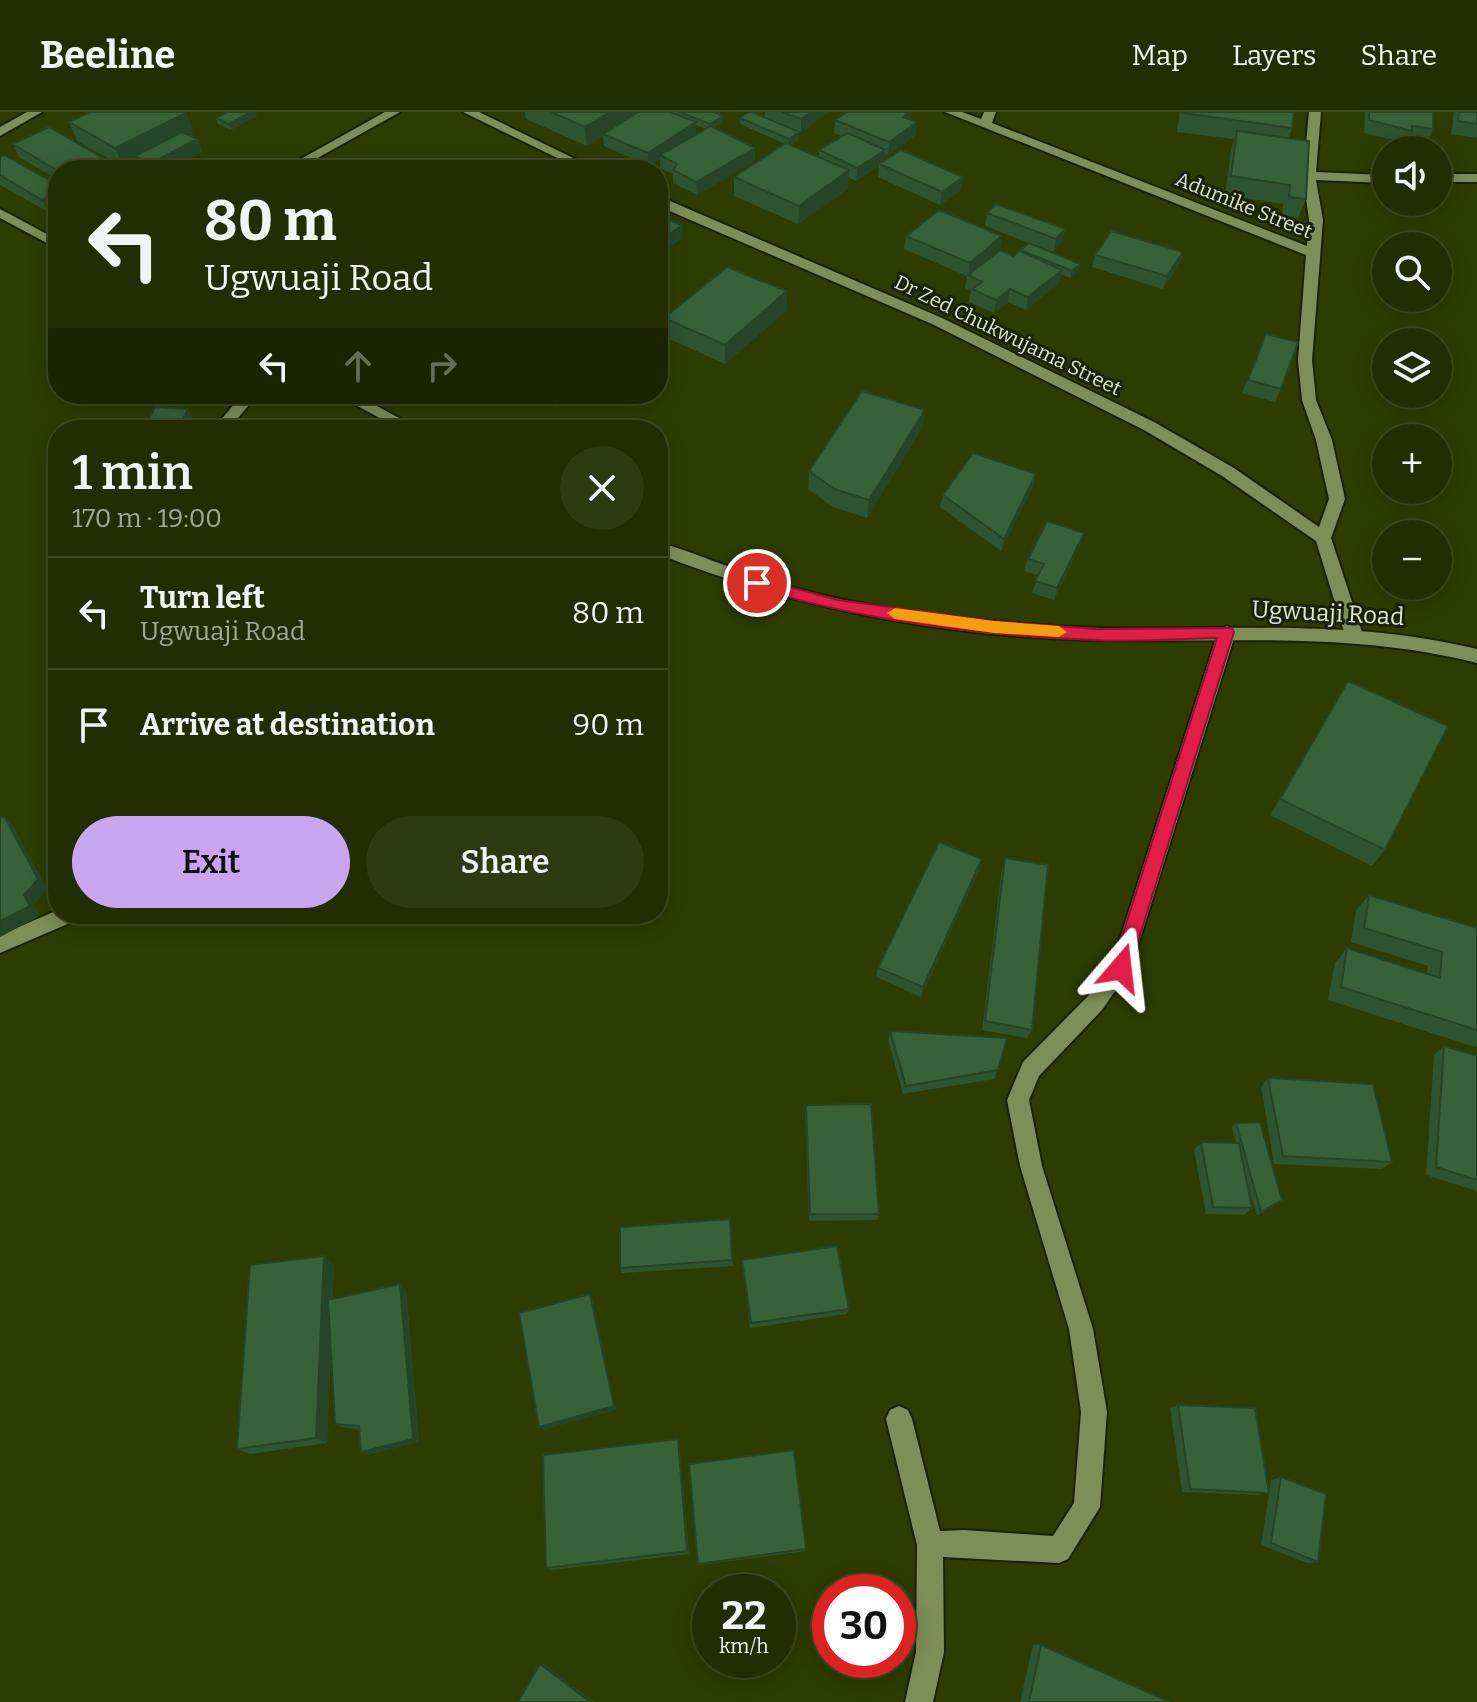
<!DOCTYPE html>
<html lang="en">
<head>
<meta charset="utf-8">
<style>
  :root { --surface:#222e01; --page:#2e3a10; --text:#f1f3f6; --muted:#a2a899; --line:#3f4a23; --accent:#c7a6ef }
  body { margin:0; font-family:Bitter,serif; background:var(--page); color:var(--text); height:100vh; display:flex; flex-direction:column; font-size:30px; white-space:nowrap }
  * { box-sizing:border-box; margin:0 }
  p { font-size:26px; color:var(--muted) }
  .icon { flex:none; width:44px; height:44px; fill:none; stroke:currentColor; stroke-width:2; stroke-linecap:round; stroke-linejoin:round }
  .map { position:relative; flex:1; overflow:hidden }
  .panel { position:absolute; left:48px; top:308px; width:620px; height:504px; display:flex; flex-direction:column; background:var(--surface); border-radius:32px; box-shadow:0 4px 20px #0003,0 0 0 2px var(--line) }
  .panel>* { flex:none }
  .top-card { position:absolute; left:48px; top:48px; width:620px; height:244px; border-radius:32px; box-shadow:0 4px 20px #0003,0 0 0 2px var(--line); background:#222e01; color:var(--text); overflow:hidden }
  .buttons { position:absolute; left:1372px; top:24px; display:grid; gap:16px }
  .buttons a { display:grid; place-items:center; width:80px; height:80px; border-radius:50%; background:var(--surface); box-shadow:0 4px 20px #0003,0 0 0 2px var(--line); font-size:40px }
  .speed { position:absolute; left:692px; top:1462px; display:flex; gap:16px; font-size:40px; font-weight:700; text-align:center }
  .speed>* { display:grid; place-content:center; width:104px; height:104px; border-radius:50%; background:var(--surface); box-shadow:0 4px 20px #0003,0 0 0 2px var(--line); line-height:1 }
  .speed small { font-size:20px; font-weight:400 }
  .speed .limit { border:12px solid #d22; background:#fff; color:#111 }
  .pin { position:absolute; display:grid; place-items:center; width:68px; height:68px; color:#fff; margin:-34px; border:4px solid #fff; border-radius:50%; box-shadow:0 2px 8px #0007 }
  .me { position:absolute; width:88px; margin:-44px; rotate:17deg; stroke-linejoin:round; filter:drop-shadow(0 0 6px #0008) }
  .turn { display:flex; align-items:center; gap:28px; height:168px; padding:0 24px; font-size:36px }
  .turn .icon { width:104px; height:104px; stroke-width:2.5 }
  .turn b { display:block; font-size:56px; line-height:68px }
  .lanes { display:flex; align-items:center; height:76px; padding:0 24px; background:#0003; justify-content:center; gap:40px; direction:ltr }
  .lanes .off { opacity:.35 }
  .round { display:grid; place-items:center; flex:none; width:84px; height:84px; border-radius:42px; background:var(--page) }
  .head { display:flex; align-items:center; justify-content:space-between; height:136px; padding:0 24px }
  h1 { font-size:48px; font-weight:600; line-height:60px }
  .action { display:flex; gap:16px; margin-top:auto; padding:16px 24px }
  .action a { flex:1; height:92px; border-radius:48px; background:var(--accent); color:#111; font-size:32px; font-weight:600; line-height:92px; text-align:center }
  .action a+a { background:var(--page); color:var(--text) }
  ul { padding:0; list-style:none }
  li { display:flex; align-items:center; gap:24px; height:112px; padding:0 24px; border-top:2px solid var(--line) }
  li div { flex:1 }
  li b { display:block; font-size:30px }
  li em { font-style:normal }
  header { display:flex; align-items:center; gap:48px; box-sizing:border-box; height:112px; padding:0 40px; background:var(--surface); border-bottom:2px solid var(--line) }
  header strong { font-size:38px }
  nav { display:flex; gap:44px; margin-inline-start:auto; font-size:28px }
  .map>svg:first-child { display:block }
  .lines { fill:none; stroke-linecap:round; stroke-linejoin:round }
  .minor-casing { stroke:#192205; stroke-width:4 }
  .secondary-casing { stroke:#192205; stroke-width:4 }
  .minor { fill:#7c8f57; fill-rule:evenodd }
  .secondary { fill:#7c8f57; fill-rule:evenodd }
  .wall { fill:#2f5430; fill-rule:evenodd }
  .shaded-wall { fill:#264527 }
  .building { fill:#376238; stroke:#264527; stroke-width:2 }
  .route { fill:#e11d48; stroke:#92132f; stroke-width:2 }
  .slow { fill:#f59e0b }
  .labels { text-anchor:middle; stroke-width:6; stroke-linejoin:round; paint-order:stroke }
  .far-street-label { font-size:20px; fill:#dde8cb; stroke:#1a210a }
  .street-label { font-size:24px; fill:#dde8cb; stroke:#1a210a }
</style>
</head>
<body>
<header>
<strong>Beeline</strong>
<nav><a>Map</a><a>Layers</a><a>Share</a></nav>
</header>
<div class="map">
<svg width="1477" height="1590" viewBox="0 0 1477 1590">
  <rect width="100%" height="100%" fill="#2d3d01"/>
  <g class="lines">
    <g class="minor-casing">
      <path id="minor" d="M27,0H42L0,24V15Z
        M385,0H400L296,58H281Z
        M463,0H479L598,58H582Z
        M945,0H962L981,7L984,0H996L992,11L1307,134L1309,108L1303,64L1309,0H1321L1316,60L1386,63V71L1316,68L1323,108L1312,248L1316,288L1332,328L1345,387L1331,426L1363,523L1360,528H1348L1345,523L1316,429L1222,364L1144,318L932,212L658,94V85L663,86L942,206L1154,310L1234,356L1319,415L1329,387L1316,328L1302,288L1298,248L1306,143Z
        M1438,62H1477V70H1438Z
        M243,282H258L228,318H212Z
        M1227,514L1236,520L1131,856L1102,898L1039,964L1029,988L1042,1054L1093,1217L1107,1300L1100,1395L1068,1447L1059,1451L943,1445L944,1540L933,1590H905L916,1540L917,1433L886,1307L890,1298L899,1294L908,1298L912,1307L940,1419L964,1418L1053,1424L1074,1391L1081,1300L1069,1217L1020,1054L1007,988L1023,950L1088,884L1112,852L1218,520Z
        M58,798V802H80L77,808L0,841V823Z"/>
    </g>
    <g class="secondary-casing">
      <path id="secondary" d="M0,97L58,128V137L0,106Z
        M335,282H354L422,318H402Z
        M658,430C703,443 745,463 790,475C873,498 968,508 1054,514C1200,523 1331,502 1477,537V551C1349,519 1227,531 1097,528C946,525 798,497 658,442Z"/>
    </g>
    <use href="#minor" class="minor"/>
    <use href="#secondary" class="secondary"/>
  </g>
  <path class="wall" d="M525,0H714L723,4V10L714,16L755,36V49L697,83L673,71V62L660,56V47L649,54L604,34L603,24L587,34L526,7ZM696,13L706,17L696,23Z
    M765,0H829L801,20L785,14L799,20V27L790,33L819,45V38L842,24L834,21L835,8L911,0L910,8L916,23L888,43L885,42L884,48L963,65L961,78L940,93L878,65L879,54L856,69L848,65V77L798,112L734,84V65L785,32L740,12V6L765,5Z
    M1180,0H1294L1292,16L1289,26L1306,87L1298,106L1282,103L1283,92L1225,83L1231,38L1234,27L1177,20Z
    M1365,0H1433V17L1427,29L1408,27L1406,31L1364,21Z
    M1454,0H1477V26L1451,22Z
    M186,1L193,20L188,23L197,27L202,40L168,58H143L140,57L137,48L123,55L77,29L69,10Z
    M257,4L231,18L218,12L216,6Z
    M13,32L58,58V68L19,45Z
    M0,45L58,73L48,100L0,73Z
    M987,101L1065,117L1062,130L1053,140L1030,131L1080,152L1079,158L1070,166L1061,162L1059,171L1026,198L1008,190L994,201L969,190L971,179L965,176L967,164L904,137L906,124L1000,137L977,156L1013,144L1029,131L985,114Z
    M1183,140L1179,153L1163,177L1092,155L1095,143Z
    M787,179V198L725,252L665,225L664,206Z
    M1266,222L1281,277L1275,290L1242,281Z
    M183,282H225L214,293L183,284Z
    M532,282H574L557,295Z
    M925,298L922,316L867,406L833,395L808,377L809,359Z
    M1036,362L1033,375L1001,439L940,395L943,383Z
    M1080,433L1054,488L1032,481L1038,463L1024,459L1028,447Z
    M1348,569L1385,738L1372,754L1270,703Z
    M1005,746L1032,918L1027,926L982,918L1002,756Z
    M982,747L979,758L921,885L876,865L878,856Z
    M1369,783L1477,816V934L1475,935L1328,888L1335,851L1347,836L1427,862L1428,854L1351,830L1356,798Z
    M890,919L998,958L994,967L903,982L888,928Z
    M1444,934L1477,944V1079L1426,1063L1434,943Z
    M1268,966L1392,1050L1382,1057L1274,1052L1261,975Z
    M806,993L879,1102L877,1108L809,1109L805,1001Z
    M1236,1011L1278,1091L1257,1104L1245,1062L1252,1096L1244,1103L1206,1102L1194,1038L1201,1030L1236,1031L1232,1015Z
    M730,1107L733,1154L622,1161L620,1156Z
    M742,1148L849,1197L847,1202L750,1216Z
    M334,1153L332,1187L406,1178L419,1330L367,1343L361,1340L359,1317L342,1315L335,1312L331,1235L327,1331L250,1342L237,1337Z
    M1178,1293L1269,1381L1259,1383L1182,1380L1170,1296Z
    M679,1332L689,1442L551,1458L546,1456Z
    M1281,1365L1318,1450L1307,1451L1261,1433L1271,1368Z
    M806,1437L805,1439L699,1453L698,1452Z
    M1033,1533H1041L1170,1590H1020Z"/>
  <path class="shaded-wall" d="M251,0H256L257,4L231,18L229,12Z
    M610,0H638L603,22V24L587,34L585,15Z
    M812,0H829L801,20V7Z
    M910,0H911L909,12L903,5Z
    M186,1L193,20L140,46L135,44L137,48L123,55L115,36Z
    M723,4V10L710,19V12Z
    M696,10V23L660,43V47L649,54L648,41Z
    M917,10L916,23L888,43L889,30Z
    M799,20V27L789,33V27Z
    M197,27L202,40L168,58H153L150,52Z
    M755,36V49L697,83L696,70Z
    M885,38L884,51L879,52V54L856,69L857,56Z
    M106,48L110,58H85Z
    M849,58L848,77L798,112L799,94Z
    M963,65L961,78L940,93L942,80Z
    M58,80V96L48,100L42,88Z
    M682,113L683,126L658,144V131Z
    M1065,117L1062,130L1053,140L1056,127Z
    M1002,124L1000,137L968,164L970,151Z
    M1183,140L1179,153L1163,177L1167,164Z
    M1080,152L1079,158L1070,166L1072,159Z
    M1062,158L1059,171L1026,198L1028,185Z
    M1010,177L1008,190L994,201L996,188Z
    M787,179V198L725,252V233Z
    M216,282H225L214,293L211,287Z
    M555,282H574L557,295Z
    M188,297L194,309L190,318H178Z
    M925,298L922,316L867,406L869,388Z
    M1036,362L1033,375L1001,439L1004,427Z
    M1084,421L1080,433L1054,488L1057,476Z
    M4,704L14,715L47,777L34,793L40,804L0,825Z
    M982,747L979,758L921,885L923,875Z
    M324,1144L334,1153L327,1331L316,1326Z
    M400,1172L406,1178L419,1330L367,1343L361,1340Z
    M590,1182L593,1188L616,1298L543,1318L539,1315Z
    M678,1327L679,1332L689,1442L687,1439Z
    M540,1552H544L594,1590H590Z"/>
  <path class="building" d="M90,0H184L186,1L115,36L69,10Z
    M227,0H251L229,12L216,6Z
    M551,0H610L585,15Z
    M638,0H670L696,10L648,41L603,22Z
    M679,0H714L723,4L710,12Z
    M749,0H752L799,20L789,27L740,6Z
    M782,0H812L801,7Z
    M847,0H910L903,5L917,10L889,30L835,8Z
    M1182,0H1294L1292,16L1182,1Z
    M1369,0H1433V17L1412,14V19L1369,8Z
    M1459,0H1477V12L1458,9Z
    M711,14L755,36L696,70L673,58L677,52L660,43Z
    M49,15L106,48L85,58H58V59L13,32Z
    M1237,19L1309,29L1306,87L1289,85L1290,73L1231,64Z
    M182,20L197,27L150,52L135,44Z
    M848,21L885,38L857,56L819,38Z
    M786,31L849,58L799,94L734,65Z
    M901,38L963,65L942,80L879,52Z
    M4,43L58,73V80L42,88L0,63V45Z
    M996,92L1065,117L1056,127L987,101Z
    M939,98L1002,124L970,151L906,124Z
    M658,103L682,113L658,131Z
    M1111,119L1183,140L1167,164L1095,143Z
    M1029,131L1080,152L1072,159L1021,138Z
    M1000,138L1013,144L1020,139L1062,158L1028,185L1010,177L996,188L972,177L982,170L968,163Z
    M727,155L787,179L725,233L664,206Z
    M1266,222L1298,230L1281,277L1248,268Z
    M862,279L925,298L869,388L834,377L809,359Z
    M196,282H216L211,287Z
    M155,295L188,297L178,318H143Z
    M973,341L1036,362L1004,427L943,383Z
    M1047,409L1084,421L1057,476L1035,469L1044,452L1028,447Z
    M1348,569L1448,614L1385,738L1280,687Z
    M4,704L38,767L24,783L30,794L0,809V706Z
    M939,730L982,747L923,875L878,856Z
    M1005,746L1048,753L1032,918L985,909Z
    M1369,783L1477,816V918L1341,875L1347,836L1440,866L1442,840L1364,816Z
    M890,919L1007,926L998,958L906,974Z
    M1444,934L1477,944V1068L1436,1055Z
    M1268,966L1373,972L1392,1050L1283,1044Z
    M871,992L879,1102H810L806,993Z
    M1260,1010L1282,1088L1261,1100L1236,1011Z
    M1201,1030L1239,1031L1252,1096L1213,1095Z
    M730,1107L732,1148L620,1156V1115Z
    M837,1134L849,1197L751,1211L742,1148Z
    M324,1144L316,1326L237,1337L250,1153Z
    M400,1172L413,1327L361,1340L359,1314L335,1312L328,1188Z
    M590,1182L614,1294L539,1315L519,1201Z
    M1178,1293L1255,1296L1269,1381L1190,1377Z
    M678,1327L687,1439L546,1456L543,1343Z
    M794,1338L806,1437L698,1452L689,1352Z
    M1281,1365L1326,1382L1318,1450L1271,1431Z
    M1041,1533L1170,1590H1029Z
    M540,1552L590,1590H518Z"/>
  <path class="route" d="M757,466L838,488L994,509L1096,517L1232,516L1234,520L1128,862L1121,864L1115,862L1112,856L1217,526C1176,527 1135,530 1095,528C980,524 862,508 752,475L749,471Z"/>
  <path class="slow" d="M895,496L994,509L1059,514L1067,520L1059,525L994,521L895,507L887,501Z"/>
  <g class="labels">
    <g class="far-street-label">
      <text transform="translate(1244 93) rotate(22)" y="7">Adumike Street</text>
      <text transform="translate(1008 223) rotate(26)" y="7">Dr Zed Chukwujama Street</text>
    </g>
    <g class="street-label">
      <text transform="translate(1328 501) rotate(3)" y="8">Ugwuaji Road</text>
    </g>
  </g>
</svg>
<div class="buttons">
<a><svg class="icon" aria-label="sound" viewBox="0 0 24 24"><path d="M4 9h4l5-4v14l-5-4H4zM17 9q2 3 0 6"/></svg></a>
<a><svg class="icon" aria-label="search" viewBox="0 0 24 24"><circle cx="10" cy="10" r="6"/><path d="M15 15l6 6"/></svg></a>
<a><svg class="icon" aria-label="layers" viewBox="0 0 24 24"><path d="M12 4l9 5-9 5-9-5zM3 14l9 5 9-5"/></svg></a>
<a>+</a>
<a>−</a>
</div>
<div class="speed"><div>22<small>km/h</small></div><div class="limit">30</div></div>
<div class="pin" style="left:757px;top:471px;background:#d93025"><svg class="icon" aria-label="arrive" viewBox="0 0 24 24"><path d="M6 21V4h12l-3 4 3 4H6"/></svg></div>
<svg class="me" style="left:1121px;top:856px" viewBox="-20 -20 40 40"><path d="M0-17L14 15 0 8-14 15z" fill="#e11d48" stroke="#fff" stroke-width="4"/></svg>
<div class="top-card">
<div class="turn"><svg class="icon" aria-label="left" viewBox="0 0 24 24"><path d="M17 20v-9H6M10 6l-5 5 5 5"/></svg><div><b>80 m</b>Ugwuaji Road</div></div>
<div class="lanes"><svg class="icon" aria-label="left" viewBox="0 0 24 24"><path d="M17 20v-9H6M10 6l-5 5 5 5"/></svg><svg class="icon off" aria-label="ahead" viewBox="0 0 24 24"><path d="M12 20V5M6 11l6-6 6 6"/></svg><svg class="icon off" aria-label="right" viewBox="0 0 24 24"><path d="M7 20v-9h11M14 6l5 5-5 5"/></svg></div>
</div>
<section class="panel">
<div class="head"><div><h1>1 min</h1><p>170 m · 19:00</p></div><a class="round"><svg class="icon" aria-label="close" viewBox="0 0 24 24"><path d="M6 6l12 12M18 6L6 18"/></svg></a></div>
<ul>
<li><svg class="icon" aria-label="left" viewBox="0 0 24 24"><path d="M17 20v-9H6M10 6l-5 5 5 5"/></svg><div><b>Turn left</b><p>Ugwuaji Road</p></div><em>80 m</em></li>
<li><svg class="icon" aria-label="arrive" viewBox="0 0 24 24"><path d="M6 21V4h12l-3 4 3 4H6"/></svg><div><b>Arrive at destination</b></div><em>90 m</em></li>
</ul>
<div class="action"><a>Exit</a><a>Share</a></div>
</section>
</div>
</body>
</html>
